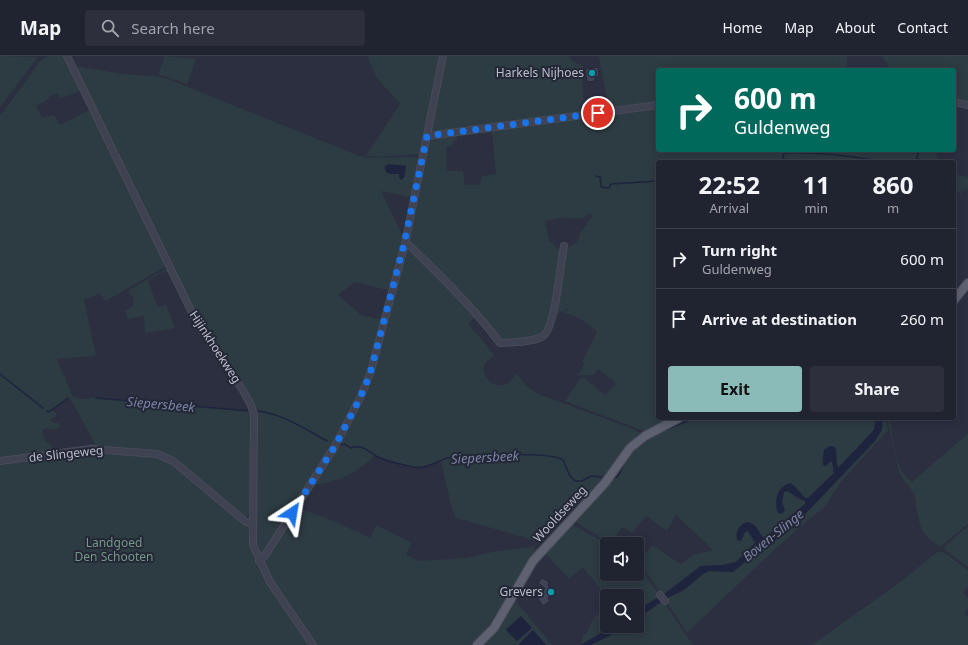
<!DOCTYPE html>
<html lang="en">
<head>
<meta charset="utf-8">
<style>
  :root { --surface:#202330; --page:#2d2f3c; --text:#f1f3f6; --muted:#a2a4ab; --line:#3d404c; --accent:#8bbbb9 }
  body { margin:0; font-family:"Noto Sans",sans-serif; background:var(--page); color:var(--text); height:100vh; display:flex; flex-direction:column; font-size:15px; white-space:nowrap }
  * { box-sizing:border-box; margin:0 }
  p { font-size:13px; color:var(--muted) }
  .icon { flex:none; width:22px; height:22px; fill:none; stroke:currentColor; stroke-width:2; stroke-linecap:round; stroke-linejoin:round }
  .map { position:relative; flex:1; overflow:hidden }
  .side { position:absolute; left:656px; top:104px; width:300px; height:260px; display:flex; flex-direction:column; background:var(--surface); border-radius:4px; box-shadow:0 2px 10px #0003,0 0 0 1px var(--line) }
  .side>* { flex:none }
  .hud { position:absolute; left:656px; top:12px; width:300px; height:84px; border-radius:4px; box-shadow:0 2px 10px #0003,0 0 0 1px var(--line); background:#00695c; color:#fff; overflow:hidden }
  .controls { position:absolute; left:600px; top:481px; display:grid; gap:8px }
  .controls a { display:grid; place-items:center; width:44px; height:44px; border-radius:4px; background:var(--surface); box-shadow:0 2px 10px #0003,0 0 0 1px var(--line); font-size:20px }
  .pin { position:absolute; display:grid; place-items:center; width:34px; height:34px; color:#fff; margin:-17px; border:2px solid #fff; border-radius:50%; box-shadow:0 1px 4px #0007 }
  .me { position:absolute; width:44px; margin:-22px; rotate:33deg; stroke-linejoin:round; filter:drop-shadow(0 0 3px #0008) }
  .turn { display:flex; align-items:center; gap:14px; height:84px; padding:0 12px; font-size:18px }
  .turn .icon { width:52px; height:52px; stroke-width:2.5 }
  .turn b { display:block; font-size:28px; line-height:34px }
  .eta { display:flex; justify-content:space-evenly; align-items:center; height:68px; text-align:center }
  .eta b { font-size:24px; font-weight:700; line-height:28px }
  .cta { display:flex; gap:8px; margin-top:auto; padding:8px 12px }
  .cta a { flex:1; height:46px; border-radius:4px; background:var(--accent); color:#111; font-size:16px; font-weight:700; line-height:46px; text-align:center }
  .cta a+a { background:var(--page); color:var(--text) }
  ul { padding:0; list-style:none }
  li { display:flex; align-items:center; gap:12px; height:60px; padding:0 12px; border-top:1px solid var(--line) }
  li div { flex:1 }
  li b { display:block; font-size:15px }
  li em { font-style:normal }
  header { display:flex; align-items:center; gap:24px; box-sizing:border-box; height:56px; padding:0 20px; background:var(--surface); border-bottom:1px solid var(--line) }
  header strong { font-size:19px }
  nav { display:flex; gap:22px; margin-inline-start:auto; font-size:14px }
  .search { width:280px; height:36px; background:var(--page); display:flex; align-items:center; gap:10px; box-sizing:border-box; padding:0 14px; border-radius:4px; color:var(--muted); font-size:15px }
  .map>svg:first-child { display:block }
  .green { fill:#2d3b42; fill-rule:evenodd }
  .water { fill:#1f243e }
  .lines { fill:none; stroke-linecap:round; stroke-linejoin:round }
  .stream { stroke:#1f243e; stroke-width:1.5 }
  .building { fill:#3e4356; stroke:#262938 }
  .minor-casing { stroke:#494b5a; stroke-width:8 }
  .major-casing { stroke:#494b5a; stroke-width:10 }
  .minor { stroke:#3f4251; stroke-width:6 }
  .major { stroke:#5d6170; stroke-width:8 }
  .route { stroke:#1a73e8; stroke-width:7; stroke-dasharray:0 12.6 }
  .culture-dot { fill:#0f9aa8; stroke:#232736; stroke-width:1.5 }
  .labels { text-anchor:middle; stroke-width:4; stroke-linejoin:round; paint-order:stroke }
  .poi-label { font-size:12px; fill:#bcbecb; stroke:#232736; text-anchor:end }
  .street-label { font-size:12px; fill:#bcbecb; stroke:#232736 }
  .park-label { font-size:12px; fill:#769886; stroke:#232736 }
  .water-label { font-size:13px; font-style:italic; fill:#7a83a5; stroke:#232736 }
</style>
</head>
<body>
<header>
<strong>Map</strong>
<div class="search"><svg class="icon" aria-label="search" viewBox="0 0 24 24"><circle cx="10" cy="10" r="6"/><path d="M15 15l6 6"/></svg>Search here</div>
<nav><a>Home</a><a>Map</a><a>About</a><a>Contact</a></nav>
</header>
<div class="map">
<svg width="968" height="589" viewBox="0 0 968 589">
  <rect width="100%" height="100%" fill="#2b2f40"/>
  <path class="green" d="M0,0L38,1L0,51Z
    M48,0H66L86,42L85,44L80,35L60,43L57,37L49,40V43L36,50L42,62L54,59L60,69L89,54L86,45L88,46L168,209L106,245L99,237L93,241L84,243L96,300L57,303L73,341H76L78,343H89L90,341L250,355L236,329L208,290L204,287L207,285L242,336L252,356V451L255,440V361L252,348L196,262L75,10L123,18L155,20L168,23L357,99L368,102L417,101L421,104L413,142L381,135L404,182L391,235L355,226L338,239L361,259L384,264L369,318L359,341L335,388L292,455L295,456L337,390L361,342L375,304L405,192H409L477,259L468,268L486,288L494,300C466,315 502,347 516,317L525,328L536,337L630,372L640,377L625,391L604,422L541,486L456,462L452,453L441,405L417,412L374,400C355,419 340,425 313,429L300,450L301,453L337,466L370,482L376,469L412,487L406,499L419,505L465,502L497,495L531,491L535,489L536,490L532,496L537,492L538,496H540L516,545L552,589H546L533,574L519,588L520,589H0V406L91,394L157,398L173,406L248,469L250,459L245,461L240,459L173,403C153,391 101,391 78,394L77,391L95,388L70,342L52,353L57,359L50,364L47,362L54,367H58L61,370L54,374L47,372L42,374C42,380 46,386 51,389L53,397L0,404V60L41,4ZM387,109L406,110L405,120L401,123L399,121L400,118H390L386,116L384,112ZM521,560L531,572L517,585L506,573Z
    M165,0L196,3L187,28L158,18Z
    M367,0H442L423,95L419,98L379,101L366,100L400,48L377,22Z
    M445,0H571L570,4L583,10L582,28L585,57L431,78L429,75Z
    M597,0H847V14H658V46L609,54L599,1Z
    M882,0H968V48L954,45V14H891Z
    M658,50V94H933L940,106H658V362H669L644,375L565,345L580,322H585L605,339L615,329V326L598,313L594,319C588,320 583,318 577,320L585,308L582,306L597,276L581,263L563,256L568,254V253L554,259L565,195L570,190L577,187L580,177L593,159L588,158C582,166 571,161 562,162C557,162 551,164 545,165L549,184L561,196L556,232L547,273L537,281L502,286L407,185L429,82L455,77L458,84L453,85V90L446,91V115H463L465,129H479L482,120L496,118L492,76L460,80V78Z
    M954,118L968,121V133L961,134V140L954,128Z
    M164,214H170L171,218L165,215L148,225L158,251L166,248L175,272L145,277L144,260L128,263L125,255L133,250V239L130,241L129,234Z
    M682,362H873L875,367L874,374L839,411L838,412C835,406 837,400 836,393L830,390L824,394L822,406L826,410L830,406L832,405L834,417L808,442H805L795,430L778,436L777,454L783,450L782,442L784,436L787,435L798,443L805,445V448L766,481L763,482L761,478L745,467L743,481L745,476L748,475L755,487L736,506L723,509L700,510L662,539L639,506L652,489L681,508L693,499L713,494L676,459L667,475L646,460L632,477L622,471L611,488L574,465L636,389Z
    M882,362H885L888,374L841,426L824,452L808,464L773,495L687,577L665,543L682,536L703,518L709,515L739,512L752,500L777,483L807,456L870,390L882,375Z
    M887,362H890C893,382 894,413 912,426L968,377V468L940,491L928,482L922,475L919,465L914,438L899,417L898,412Z
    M572,468L607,488V518H637V508L660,540L637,554V540H607V542L583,511L569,523L543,495Z
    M968,470V511L943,492Z
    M942,495L968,514V531L963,537L968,542V552L964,557L968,561V589H812L896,529L936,497Z
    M663,545L693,589H591L628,570H637V563Z
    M607,553V570H613L582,588V581C592,572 587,574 592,565C595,559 602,556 607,553Z"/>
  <path class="water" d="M389,108L406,110L404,121L401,124L399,121V118H390L386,116L385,110Z
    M873,362H882C884,372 880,377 875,385L807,456L777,483L752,500L733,516L709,515L703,518L685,533L665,543L637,563V554L666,537L701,510L723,509L736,506L755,487L748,475L745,476L741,485L737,484C735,475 739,469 747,466C758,468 758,477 764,482L805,448V445L787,435L784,436L782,447L785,454L782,458L778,457C773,445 778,429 791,427L805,442H808L834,417L832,405L830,406L826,410L823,409L824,394L830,390L835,391C838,398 835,405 838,411H839L874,374L875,367Z
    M521,560L532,572L517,585L506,574Z
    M613,570H628L591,589H581Z
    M533,574L546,589H520L519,588Z"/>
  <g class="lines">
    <path class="stream" d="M782,106L784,97C818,96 852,100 885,106
      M916,106L919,94
      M596,120L600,121L601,131L609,132L611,128L658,125
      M0,318L43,352
      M96,342L250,355
      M47,355L49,356L68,342
      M256,355C279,356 307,374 327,385
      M665,374L695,362
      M337,390L344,388L351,392C363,387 369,397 378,401C387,405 403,409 413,411C426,414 436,405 448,402C466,399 551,395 563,404L570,420L575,425H582L591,420L602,421
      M638,391L653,380
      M613,423L618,420L627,402"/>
  </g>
  <path class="building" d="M598,11L599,20L595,21V25L587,26L585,13Z
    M542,522L549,526L548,530L554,535L548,542L550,545L543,550L537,541L545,532L538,527Z"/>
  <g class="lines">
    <g class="minor-casing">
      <path id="minor" d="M67,0L198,269L242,333L251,349L254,359L253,489L270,526L313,589
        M954,46L968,49
        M427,80L658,49
        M405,188L409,189C441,221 473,251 500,287H503C513,286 535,286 543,280C556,271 560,208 564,190
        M0,405L91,393L157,398L173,405L246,466L253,467
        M259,505L264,501L335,390L360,342L370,318L405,188L443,0
        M660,539L665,545"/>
    </g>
    <g class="major-casing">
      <path id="major" d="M954,244L968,227
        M477,589L494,572L533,505L605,427L630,392L645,380L679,362"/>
    </g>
    <use href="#minor" class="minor"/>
    <use href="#major" class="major"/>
  </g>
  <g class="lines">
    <path class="route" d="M292,457L335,390L360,342L370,318L404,188L427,80L598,57"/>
  </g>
  <g class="culture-dot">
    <circle cx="592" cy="17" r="4"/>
    <circle cx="551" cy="536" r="4"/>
  </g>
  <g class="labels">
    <g class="poi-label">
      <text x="584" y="21">Harkels Nijhoes</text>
      <text x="543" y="540">Grevers</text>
    </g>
    <g class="street-label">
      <text transform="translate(215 291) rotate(57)" y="4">Hijinkhoekweg</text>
      <text transform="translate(66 398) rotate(-6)" y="4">de Slingeweg</text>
      <text transform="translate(560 458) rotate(-47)" y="4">Wooldseweg</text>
    </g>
    <g class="park-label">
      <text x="114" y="491">Landgoed<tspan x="114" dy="14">Den Schooten</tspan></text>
    </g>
    <g class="water-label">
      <text transform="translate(161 348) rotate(5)" y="5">Siepersbeek</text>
      <text transform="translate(485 401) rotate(-3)" y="5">Siepersbeek</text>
      <text transform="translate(773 479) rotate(-39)" y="5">Boven-Slinge</text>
    </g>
  </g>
</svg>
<div class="controls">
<a><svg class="icon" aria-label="sound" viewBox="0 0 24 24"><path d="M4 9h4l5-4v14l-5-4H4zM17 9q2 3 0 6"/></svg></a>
<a><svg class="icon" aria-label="search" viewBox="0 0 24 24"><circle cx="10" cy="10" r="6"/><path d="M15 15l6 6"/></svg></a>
</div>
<div class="pin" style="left:598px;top:57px;background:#d93025"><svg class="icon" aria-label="arrive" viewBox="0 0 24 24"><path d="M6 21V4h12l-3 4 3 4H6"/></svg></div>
<svg class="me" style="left:292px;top:457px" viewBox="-20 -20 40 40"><path d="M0-17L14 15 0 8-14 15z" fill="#1a73e8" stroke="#fff" stroke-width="4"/></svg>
<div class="hud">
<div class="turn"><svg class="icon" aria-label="right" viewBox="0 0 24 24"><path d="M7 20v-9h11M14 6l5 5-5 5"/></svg><div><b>600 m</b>Guldenweg</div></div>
</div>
<section class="side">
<div class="eta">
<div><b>22:52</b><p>Arrival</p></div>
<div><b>11</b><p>min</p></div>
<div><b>860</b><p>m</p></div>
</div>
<ul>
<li><svg class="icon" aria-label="right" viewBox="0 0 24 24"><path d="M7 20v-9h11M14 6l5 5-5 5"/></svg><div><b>Turn right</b><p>Guldenweg</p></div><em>600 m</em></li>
<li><svg class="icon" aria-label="arrive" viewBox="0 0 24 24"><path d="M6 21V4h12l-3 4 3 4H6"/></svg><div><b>Arrive at destination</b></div><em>260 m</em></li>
</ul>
<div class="cta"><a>Exit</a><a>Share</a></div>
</section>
</div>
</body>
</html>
